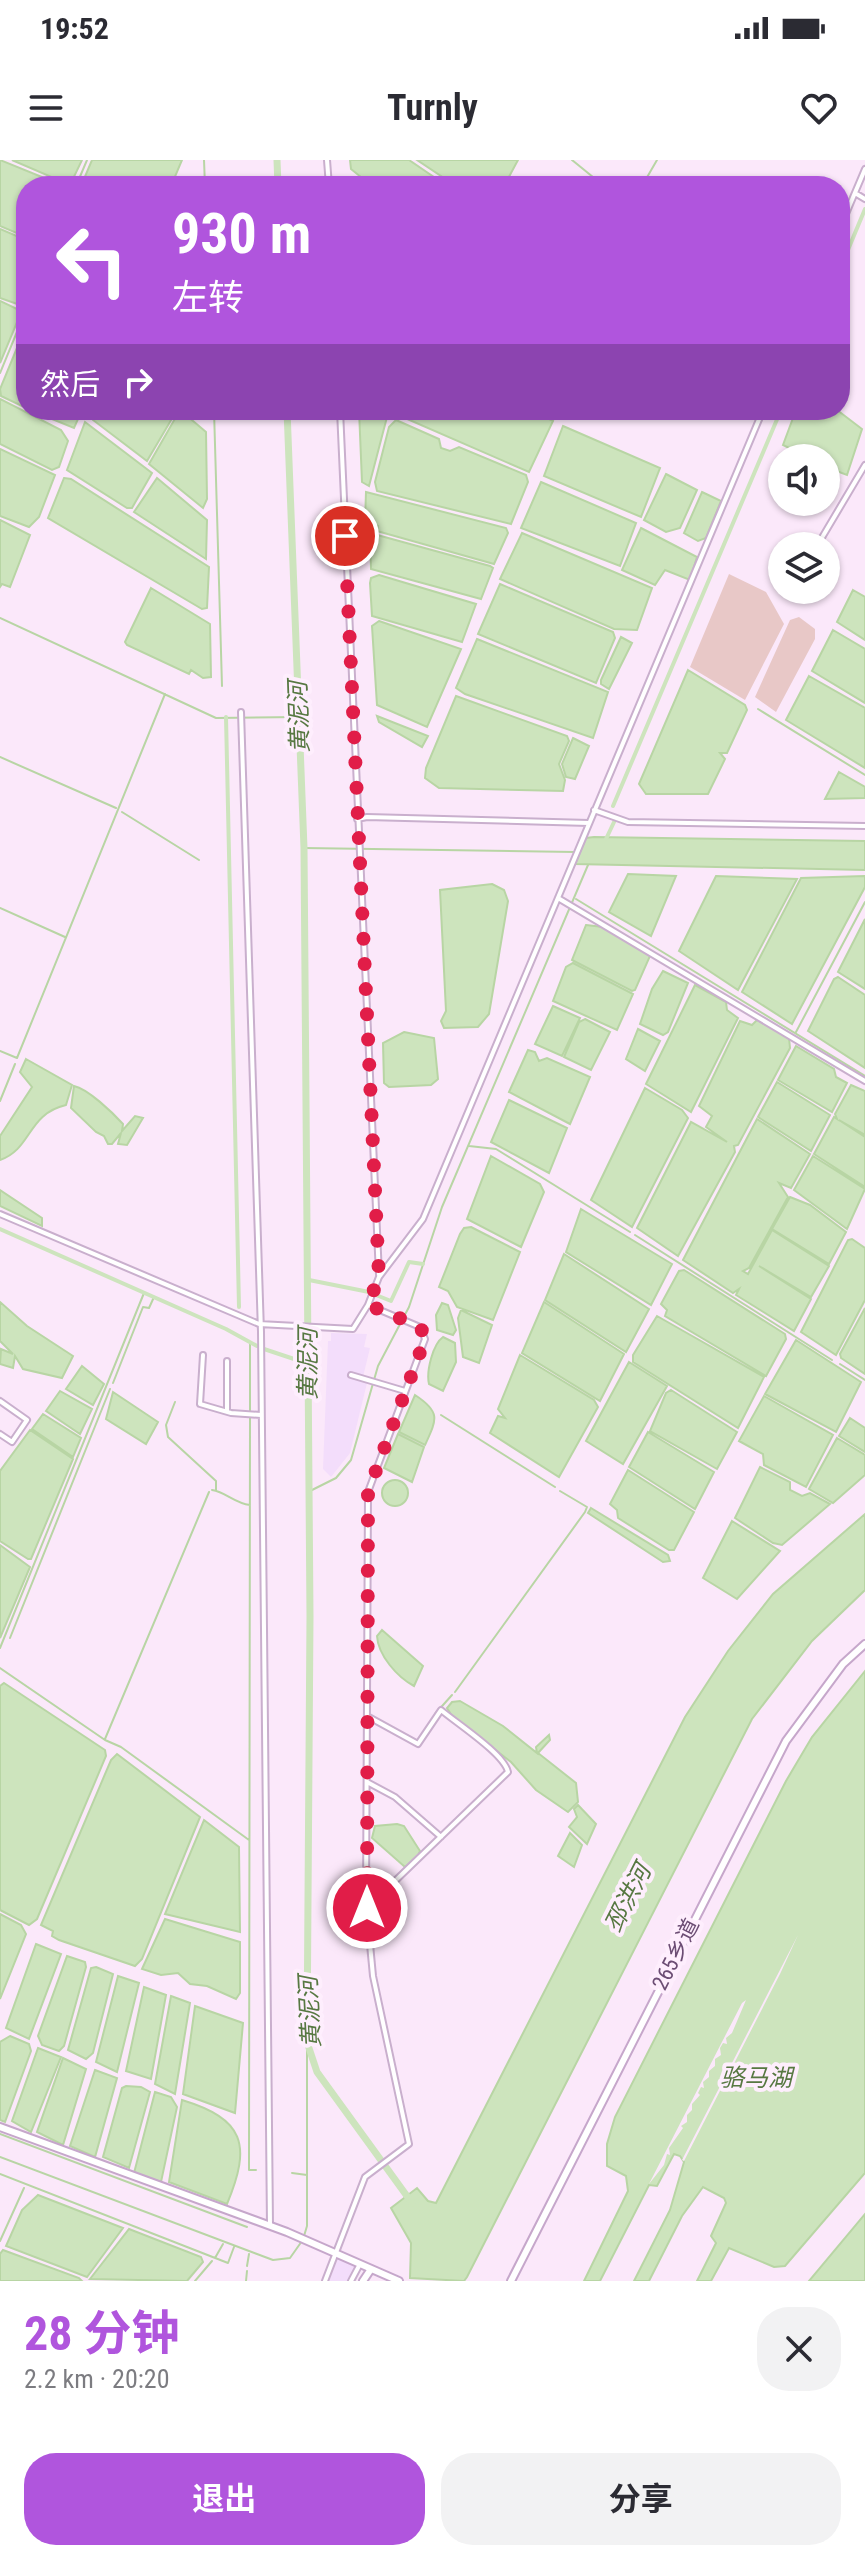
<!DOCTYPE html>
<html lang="zh">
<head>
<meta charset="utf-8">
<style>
  :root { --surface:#fff; --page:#f2f2f3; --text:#2b2b33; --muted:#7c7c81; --accent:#b055dd }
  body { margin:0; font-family:"Roboto Condensed","Noto Sans SC",sans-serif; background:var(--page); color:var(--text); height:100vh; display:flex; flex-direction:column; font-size:30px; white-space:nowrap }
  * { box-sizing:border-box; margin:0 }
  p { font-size:26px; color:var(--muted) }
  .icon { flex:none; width:44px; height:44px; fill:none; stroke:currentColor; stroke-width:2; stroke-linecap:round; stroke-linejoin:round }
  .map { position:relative; height:2121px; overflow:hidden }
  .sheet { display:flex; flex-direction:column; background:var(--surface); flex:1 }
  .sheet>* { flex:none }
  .guide { position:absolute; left:16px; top:16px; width:834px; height:244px; border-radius:32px; box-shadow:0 2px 6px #0004; background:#b055dd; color:#fff; overflow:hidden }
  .fabs { position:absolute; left:768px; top:284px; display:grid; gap:16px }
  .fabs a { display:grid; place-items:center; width:72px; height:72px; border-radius:50%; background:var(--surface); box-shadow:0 2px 6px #0004; font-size:40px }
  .pin { position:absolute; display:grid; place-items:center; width:68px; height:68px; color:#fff; margin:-34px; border:4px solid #fff; border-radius:50%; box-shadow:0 2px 8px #0007 }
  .me { position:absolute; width:88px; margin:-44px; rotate:0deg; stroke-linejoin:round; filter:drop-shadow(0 0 6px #0008) }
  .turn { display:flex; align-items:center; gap:28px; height:168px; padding:0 24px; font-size:36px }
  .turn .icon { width:104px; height:104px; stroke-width:2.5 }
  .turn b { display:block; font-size:56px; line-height:68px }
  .then { display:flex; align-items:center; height:76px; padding:0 24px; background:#0003; gap:16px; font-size:30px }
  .round { display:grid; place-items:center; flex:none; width:84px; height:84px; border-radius:32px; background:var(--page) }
  .summary { display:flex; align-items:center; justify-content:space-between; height:136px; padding:0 24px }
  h1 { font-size:48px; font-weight:700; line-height:60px; color:var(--accent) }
  .primary-button { display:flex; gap:16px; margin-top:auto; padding:16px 24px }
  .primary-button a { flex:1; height:92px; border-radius:32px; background:var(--accent); color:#fff; font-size:32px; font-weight:700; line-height:92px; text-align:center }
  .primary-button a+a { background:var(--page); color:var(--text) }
  .status { display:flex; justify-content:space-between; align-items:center; height:56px; padding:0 40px; background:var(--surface); direction:ltr }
  .status svg { height:22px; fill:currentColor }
  header { display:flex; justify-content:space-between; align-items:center; height:104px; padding:0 24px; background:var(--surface); font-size:36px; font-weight:700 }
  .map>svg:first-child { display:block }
  .commercial { fill:#f3ddfb }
  .green { fill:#e8c8c7 }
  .water { fill:#cde4bd; stroke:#b8d5a4; stroke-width:2 }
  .pier { fill:#fbe8fa }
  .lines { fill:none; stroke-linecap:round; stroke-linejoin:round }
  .stream { stroke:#b8d5a4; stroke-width:2 }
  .canal { stroke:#cde4bd; stroke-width:4 }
  .river { stroke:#cde4bd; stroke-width:7 }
  .street-casing { stroke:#c9afcd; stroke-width:8 }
  .secondary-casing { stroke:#c6a7cb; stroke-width:10 }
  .street { stroke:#fff; stroke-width:4 }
  .secondary { stroke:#fff; stroke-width:6 }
  .route { stroke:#e11d48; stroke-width:14; stroke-dasharray:0 25.2 }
  .labels { text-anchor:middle; stroke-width:8; stroke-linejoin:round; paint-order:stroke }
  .street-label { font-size:22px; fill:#6c4d74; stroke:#feeefd }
  .water-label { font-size:24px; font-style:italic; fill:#577842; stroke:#feeefd }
</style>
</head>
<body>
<div class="status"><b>19:52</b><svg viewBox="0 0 49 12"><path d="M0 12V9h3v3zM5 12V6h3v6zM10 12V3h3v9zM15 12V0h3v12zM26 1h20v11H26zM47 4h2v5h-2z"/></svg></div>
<header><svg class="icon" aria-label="menu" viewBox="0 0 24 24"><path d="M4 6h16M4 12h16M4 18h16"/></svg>Turnly<svg class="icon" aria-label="heart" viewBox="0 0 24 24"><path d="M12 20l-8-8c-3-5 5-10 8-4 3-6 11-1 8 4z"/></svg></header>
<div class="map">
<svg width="865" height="2121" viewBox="0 0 865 2121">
  <rect width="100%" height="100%" fill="#fbe8fa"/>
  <path class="commercial" d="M331,1173L367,1174L364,1187L370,1188L362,1221L367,1223L350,1293L331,1317L323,1309L328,1181H331Z
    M338,2098L356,2107L349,2121H326Z"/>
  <path class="green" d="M729,414L766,432L784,464L745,540L690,507Z
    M799,457L815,469V479L776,552L755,537L790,460Z"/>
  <path class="water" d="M0,0L64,26H26V77L0,66Z
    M12,0H82L70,25Z
    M92,0H182L171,26H81Z
    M350,0H409L447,26H372L351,9Z
    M417,0H518L504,26H456Z
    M0,69L26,80L23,146L0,138Z
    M0,141L17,149L20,155L0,203Z
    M26,166V248L1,236L0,229Z
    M0,239L61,270L68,281L59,307L52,310L0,284Z
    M30,250H82L74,268Z
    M90,250H177L147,301L93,260Z
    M180,250L206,272L207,339L203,348L149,304Z
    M359,250H371L387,257L369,326L362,322Z
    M397,250H533L553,261L529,312L398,255Z
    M796,250H837L862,269L847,315L826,307V298H809L783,285Z
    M396,260L439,279L441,288L450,291L459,287L526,315L528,322L511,364L377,331L375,322L389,267Z
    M85,262L152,313L132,348H127L67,310Z
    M563,266L660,308L641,357L544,316Z
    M0,289L55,315L39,357L29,367L0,356Z
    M666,314L697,330L680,368L666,372L644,360Z
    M64,318L71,319L209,407L207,448L202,449L48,358Z
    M157,318L207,360L206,399L134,352Z
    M541,322L636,363L620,406L521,368Z
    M366,332L506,368L508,373L494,404L377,371L378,366L365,362Z
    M702,332L721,341L706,378L698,381L684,373Z
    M0,360L30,375L10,427L2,424L0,427Z
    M641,368L697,397L690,420L665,410L655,425L622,410Z
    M370,373L490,406L493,408L481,439L371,409Z
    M522,373L652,428L637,470L614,469L500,419Z
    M379,415L476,444L462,482L372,456L370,423L371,418Z
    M500,424L613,472L615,478L596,523L478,474Z
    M151,428L210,464L211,517L203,518L191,510L189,514L127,485L125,482Z
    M853,430L865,437V480L837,462Z
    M379,461L461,489L427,567L377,545L372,466Z
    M833,470L865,489V543L812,511Z
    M621,477L632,483L609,529L601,524V520Z
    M477,479L608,532L593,578L465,534L456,528Z
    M688,510L745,545L747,550L727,593H720L725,599L708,634H646L639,624Z
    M809,516L865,548V608L786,560Z
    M456,536L567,576L569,581L559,604L565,620L563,631L439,628L425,618L426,608Z
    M377,556L428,576L422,587L379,562Z
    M573,578L589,586L575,619L566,617L562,604Z
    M839,612L865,627V638L825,639Z
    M594,677L865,681V710L575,704L586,678Z
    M628,714L676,716L651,776L609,752Z
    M716,716L797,719L738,830L679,791Z
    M865,716V727L792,864L742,832L801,718Z
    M492,724L504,730L508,741L489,854L478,867L444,868L441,861L446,851L440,730Z
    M865,759V829L838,812Z
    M586,765L603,767L650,796L635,830L632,831L572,800Z
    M573,803L633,834L617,870L553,841L566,807Z
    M663,811L688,823L668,872L663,875L640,864L652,829Z
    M838,817L865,835V908L808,871L834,819Z
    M695,825L726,842L727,850L738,858L691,952L646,924Z
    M553,846L580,858L562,896L535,884Z
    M585,859L610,872L591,910L564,897L579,862Z
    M757,860L789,878L790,888L738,985L734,986L735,992L678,1096L637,1068L691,962L727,982L706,967L712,956L699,946L740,861L752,865Z
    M638,869L660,881L645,911L626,899Z
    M404,872L434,878L438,919L431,925L389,927L384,923L383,883Z
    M796,886L834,909L836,917L847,923L832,952L778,920Z
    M528,890L535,892L539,901L547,898L590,917L570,964L509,932Z
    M26,899L72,925L66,945C27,954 32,989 0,1000V976L32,927L20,912Z
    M777,922L830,955L811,991L758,957Z
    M851,925L865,931V975L839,960L865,977V1027L814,994L834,957L837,959L835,954Z
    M74,926C88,929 112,952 123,964L122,971L135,956L143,958L127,985L118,984L121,973L112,984H108L104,976L96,972L71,948Z
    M645,928L682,950L688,958L632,1067L591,1040Z
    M509,940L567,968L549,1013L491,982Z
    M757,959L810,994L791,1028L779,1023L788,1037L749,1108L743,1111L748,1114L772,1070L829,1106L811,1137L759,1106L811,1139L794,1171L736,1135L739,1129L733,1133L683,1100Z
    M491,996L540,1024L544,1032L521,1087L467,1059Z
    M813,996L865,1029L847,1069L794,1030Z
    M0,1030L42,1058V1066L0,1046Z
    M790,1037L810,1045L846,1072L829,1104L772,1069Z
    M581,1049L672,1104L651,1145L566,1092Z
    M471,1067L520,1092L493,1160L457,1147L448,1131L439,1127L460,1074L464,1068Z
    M852,1079L865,1088V1140L836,1195L801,1172L848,1080Z
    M564,1094L649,1149L626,1192L545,1140Z
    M684,1110L785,1174L786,1179L766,1216L665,1156L667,1150L661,1144L679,1111Z
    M0,1142L27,1166L73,1196L62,1218L23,1209L15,1196L13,1208L0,1204L1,1189L13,1194L0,1181Z
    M544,1142L624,1194L600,1241L522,1193Z
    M442,1143L448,1145L456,1170L453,1175L437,1170L436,1155Z
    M865,1148V1214L841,1198L840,1194Z
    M461,1150L492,1165L479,1203L463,1197L458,1158Z
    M657,1156L764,1217L738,1268L633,1202V1195Z
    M443,1177L455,1183L456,1202L443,1231L429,1224C426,1211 433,1184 443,1177Z
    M796,1180L861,1222L836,1272L765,1234Z
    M520,1195L594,1240L598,1247L559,1317L490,1273L498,1256L505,1258L498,1249Z
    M629,1202L667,1226L623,1304L586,1281Z
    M82,1206L104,1224L93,1245L66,1229Z
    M671,1230L737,1272L717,1309L650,1271L666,1233Z
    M60,1231L92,1249L80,1274L46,1251Z
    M113,1232L158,1262L146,1284L106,1259Z
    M415,1235C441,1252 437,1259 425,1285L399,1272Z
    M764,1236L833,1275L806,1327L764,1305L763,1294L739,1281Z
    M43,1254L81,1278L73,1297L32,1269Z
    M850,1258L865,1268V1292L839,1276Z
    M30,1270L73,1299L31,1399H28L0,1381V1311Z
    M648,1272L714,1312L695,1349L629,1307Z
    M398,1274L424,1287L412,1322L384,1308Z
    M837,1278L865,1295V1315L833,1343L809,1329Z
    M760,1307L790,1322V1330L802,1336L810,1333L830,1344L782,1385L773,1383L735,1358Z
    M628,1310L694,1352L674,1390H669L618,1358L617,1350L610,1344Z
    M382 1333a13 13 0 1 1 26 0a13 13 0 1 1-26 0Z
    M591,1348L668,1395L670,1401L663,1402L588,1353Z
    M865,1354V1430L812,1481L752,1559L467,2117L464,2121L410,2118L411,2083L391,2048L417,2028L428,2041L436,2043L685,1557L728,1491L773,1434Z
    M732,1361L780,1391L737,1439L703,1418Z
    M0,1385L30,1407L0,1478Z
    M382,1470L423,1506L414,1526C397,1517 378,1495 377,1476Z
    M865,1511V2013L785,2106L774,2107L729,2088L711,2121H697L716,2083L711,2076L726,2043L724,2038L703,2027L682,2056L649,2121H634L670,2050L684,2002L680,1996L674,1994L657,2026L649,2025L600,2121H584L628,2031L626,2016L607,2006V1984L615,1957L786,1621L812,1577Z
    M4,1523L105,1590L106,1596L37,1759L29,1765L0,1750V1526Z
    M460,1541L503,1566L537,1593L536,1587L549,1575L550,1580L538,1593L576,1623L578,1642L568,1652L536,1630L511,1602L452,1556L447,1548L452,1542Z
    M117,1594L200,1657L142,1799L135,1806L59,1780L52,1776L53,1771L41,1765L111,1600Z
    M578,1645L596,1664L587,1684L569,1667L577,1657L574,1649Z
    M204,1660L239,1687L240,1772L165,1754Z
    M397,1664L404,1666L420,1691L417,1698L405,1707L372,1678L375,1666Z
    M570,1673L582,1685L574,1707L558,1696Z
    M0,1754L21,1765L26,1774L0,1839Z
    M165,1759L240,1782V1833L236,1839L207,1826L190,1824L178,1813L161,1815L142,1809Z
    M36,1784L61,1794L29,1879L6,1868Z
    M67,1796L85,1802L86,1807L64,1886L59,1891L42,1885L38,1876Z
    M96,1807L113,1814L93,1893L86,1899L68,1890L91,1808Z
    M118,1816L139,1823L117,1912L96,1902Z
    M144,1827L166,1835L151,1919L126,1911Z
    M171,1836L190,1843L175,1934L155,1924Z
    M195,1846L243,1863L235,1953L183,1934Z
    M10,1876L29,1884L31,1891L5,1962L0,1960V1882Z
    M38,1888L61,1897L31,1972L12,1961Z
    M63,1898L86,1909L63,1985L37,1972Z
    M95,1910L117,1918L95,1997L70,1986Z
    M126,1926L141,1927L150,1932L129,2008L103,1997L122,1928Z
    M155,1932L171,1937L177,1947L161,2022L134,2013Z
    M182,1940C244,1959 252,1984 227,2044L169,2022Z
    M38,2035L123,2068L87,2117L6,2086L22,2050Z
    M865,2054V2121H809Z
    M129,2069L201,2097L203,2102L187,2121L90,2119Z
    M3,2090L79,2118L82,2121H0V2094Z"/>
  <path class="pier" d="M798,1775L780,1814L684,2001L682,2000Z
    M746,1840L732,1873L726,1878L727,1884L723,1883L720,1888L721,1895L715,1899V1906L709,1911V1917L703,1922L704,1928L701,1927L698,1933L700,1935L692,1944V1950L687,1955V1962L681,1966L683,1968L669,1988L670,1995L667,1994L664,2005L649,2024L742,1843Z"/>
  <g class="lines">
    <path class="stream" d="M204,0L205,26
      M572,0L604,26
      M76,26L87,0
      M642,26L657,0
      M0,213L26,150
      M214,250L222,526
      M0,458L216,558L299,557
      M758,549L865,615
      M0,597L116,648
      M122,652L199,700
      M304,688L575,692
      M576,739L865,916
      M0,748L65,777
      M796,872L865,742
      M0,891L17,898L165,534
      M0,941L15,904
      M469,986L496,989L630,1072
      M635,1075L832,1200
      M840,1204L865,1220
      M113,1223L143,1147L149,1148L154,1137
      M175,1242L166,1265L168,1277L216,1321V1330
      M250,1251V1183
      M441,1255L555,1327
      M250,1258L249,2010H256
      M212,1330C226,1332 234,1343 250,1345
      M310,1331L336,1318L351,1300L378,1206L409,1147L442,1047L588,705
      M10,1478L110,1229
      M0,1488L144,1133
      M0,1508L105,1580L121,1587L249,1680
      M455,1532L585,1352L587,1347L560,1331
      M435,1554L452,1535
      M105,1579L209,1332
      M0,1974L247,2067
      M0,1997L273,2100L290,2098L302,2081
      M292,2013L307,2015
      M0,2014L228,2103L234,2087
      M304,2076L307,2066V1882
      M0,2081L24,2028
      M215,2098L223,2084
      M247,2106L249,2094
      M195,2121L212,2101
      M246,2121L247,2111"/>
    <path class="canal" d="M840,109L865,49
      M226,557L239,1147
      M613,646L781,250
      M606,679L615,660
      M0,1069L226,1169L257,1186
      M309,1120L369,1132
      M376,1135L391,1141L409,1102L423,1104
      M264,1189L309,1204"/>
    <path class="river" d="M277,0L278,26
      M287,250L304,688L310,1456L307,1882L317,1912L412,2043"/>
    <g class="street-casing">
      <path id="street" d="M327,0L329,26
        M855,33L865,39
        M840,68L865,9
        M340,250L379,1115
        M817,386L865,305
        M241,552L261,1172L270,2065
        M594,650L628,662L865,666
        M357,659L367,657L589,663
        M558,738L865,921
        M0,1054L259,1164L353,1169L368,1145
        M203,1195L200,1244L231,1253L261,1255
        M351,1215L405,1231
        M0,1241L27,1260L12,1282L0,1274
        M227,1251V1201
        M367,1622L395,1637L441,1677
        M367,1748L508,1612C504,1594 459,1565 441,1550L418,1584L367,1556
        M325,2121L365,2017L409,1984L373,1816L366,1742L368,1332L425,1179L420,1167L368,1145L379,1117L423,1059L763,250
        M351,2121L360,2104"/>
    </g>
    <g class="secondary-casing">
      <path id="secondary" d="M0,1967L287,2072L399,2121
        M363,2121L371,2109
        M511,2121L786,1581L843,1504L865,1484"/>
    </g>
    <use href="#street" class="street"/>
    <use href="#secondary" class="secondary"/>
  </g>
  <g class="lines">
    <path class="route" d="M345,376L379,1117L368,1145L414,1164L424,1172L425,1179L368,1332L367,1748"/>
  </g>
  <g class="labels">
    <g class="street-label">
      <text transform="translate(675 1794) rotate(-63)" y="8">265乡道</text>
    </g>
    <g class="water-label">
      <text transform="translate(299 557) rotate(-92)" y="8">黄泥河</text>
      <text transform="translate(308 1204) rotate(-90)" y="8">黄泥河</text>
      <text transform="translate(628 1738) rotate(-63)" y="8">邳洪河</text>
      <text transform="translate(310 1852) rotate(-93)" y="8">黄泥河</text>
      <text x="756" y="1926">骆马湖</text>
    </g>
  </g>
</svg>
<div class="fabs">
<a><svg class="icon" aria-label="sound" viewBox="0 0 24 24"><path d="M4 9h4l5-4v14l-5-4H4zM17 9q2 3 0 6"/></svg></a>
<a><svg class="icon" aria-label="layers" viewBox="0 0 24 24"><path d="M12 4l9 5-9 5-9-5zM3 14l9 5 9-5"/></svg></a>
</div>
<div class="pin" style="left:345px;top:376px;background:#d93025"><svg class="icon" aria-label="arrive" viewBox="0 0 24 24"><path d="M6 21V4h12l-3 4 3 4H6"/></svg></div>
<svg class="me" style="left:367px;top:1748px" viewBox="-20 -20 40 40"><circle r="17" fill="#e11d48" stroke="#fff" stroke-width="3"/><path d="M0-11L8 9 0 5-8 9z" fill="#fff"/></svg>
<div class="guide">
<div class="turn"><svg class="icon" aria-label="left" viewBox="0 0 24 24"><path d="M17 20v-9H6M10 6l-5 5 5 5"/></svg><div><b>930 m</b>左转</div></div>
<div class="then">然后<svg class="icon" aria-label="right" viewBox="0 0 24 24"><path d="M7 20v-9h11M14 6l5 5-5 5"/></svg></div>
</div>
</div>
<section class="sheet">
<div class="summary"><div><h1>28 分钟</h1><p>2.2 km · 20:20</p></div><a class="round"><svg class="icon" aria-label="close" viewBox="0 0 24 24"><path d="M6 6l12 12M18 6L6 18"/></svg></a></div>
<div class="primary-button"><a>退出</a><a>分享</a></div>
</section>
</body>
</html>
